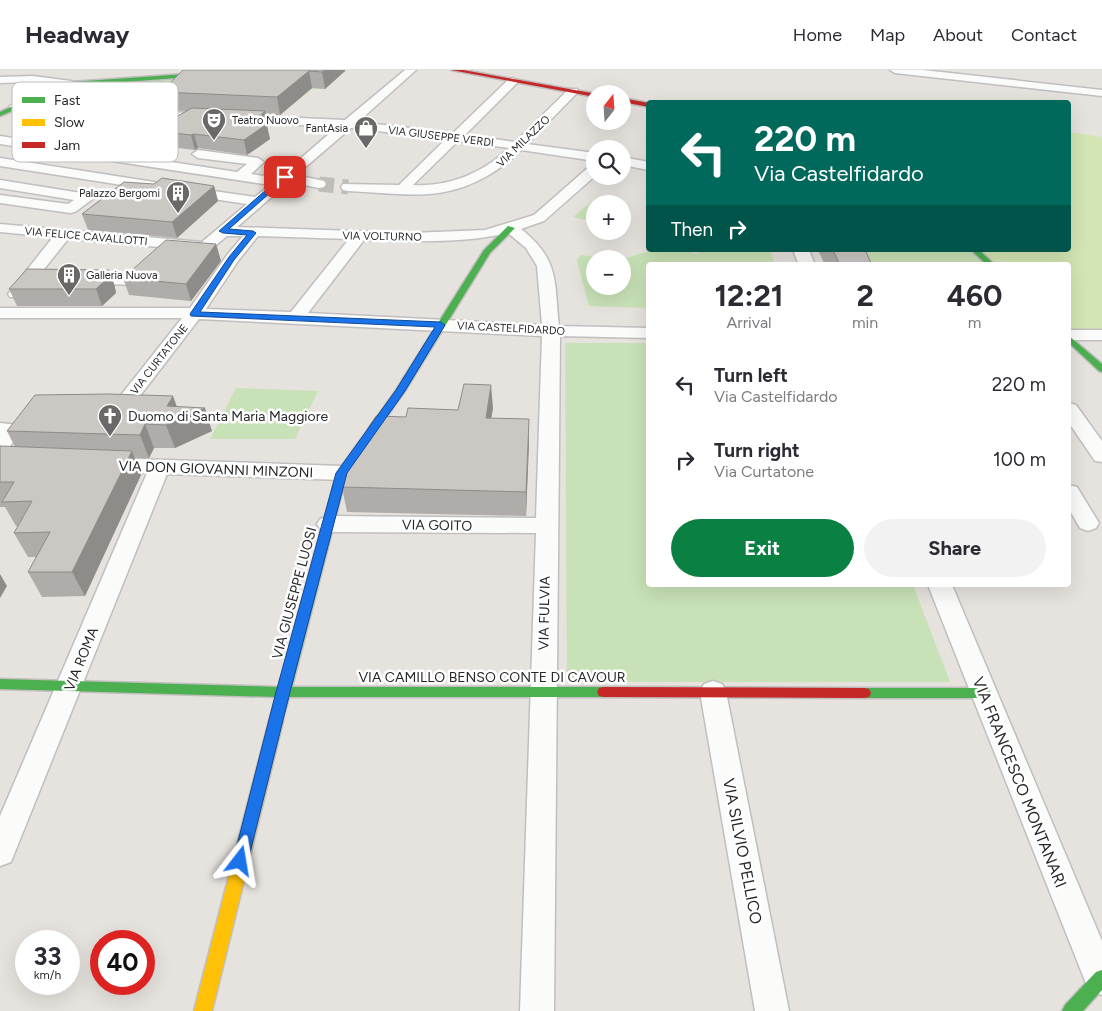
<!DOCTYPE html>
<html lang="en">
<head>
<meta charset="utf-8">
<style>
  :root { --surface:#fff; --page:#f2f2f3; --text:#2b2b33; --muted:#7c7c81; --line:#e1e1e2; --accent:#0b8043 }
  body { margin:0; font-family:Figtree,sans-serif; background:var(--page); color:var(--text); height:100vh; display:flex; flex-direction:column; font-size:19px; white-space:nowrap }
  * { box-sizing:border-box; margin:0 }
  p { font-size:16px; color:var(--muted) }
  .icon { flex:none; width:28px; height:28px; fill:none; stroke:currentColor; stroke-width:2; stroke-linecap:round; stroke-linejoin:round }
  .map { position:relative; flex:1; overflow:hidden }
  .side { position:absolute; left:646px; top:192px; width:425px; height:325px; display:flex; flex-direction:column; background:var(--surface); border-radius:5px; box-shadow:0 5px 20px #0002 }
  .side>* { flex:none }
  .hud { position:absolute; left:646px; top:30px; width:425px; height:152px; border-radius:5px; box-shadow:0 5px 20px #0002; background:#00695c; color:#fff; overflow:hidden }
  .needle { width:32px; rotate:17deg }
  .controls { position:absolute; left:586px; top:15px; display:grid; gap:10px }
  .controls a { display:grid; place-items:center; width:45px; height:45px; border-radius:50%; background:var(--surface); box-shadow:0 5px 20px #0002; font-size:25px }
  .speed { position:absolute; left:15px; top:860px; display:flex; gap:10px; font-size:25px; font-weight:700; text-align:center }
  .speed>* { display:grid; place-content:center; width:65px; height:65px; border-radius:50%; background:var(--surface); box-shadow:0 5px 20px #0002; line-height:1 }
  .speed small { font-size:12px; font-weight:400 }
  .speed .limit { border:8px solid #d22; background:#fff; color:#111 }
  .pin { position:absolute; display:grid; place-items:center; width:42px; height:42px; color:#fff; margin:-21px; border-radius:10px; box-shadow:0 2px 8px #0006 }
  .me { position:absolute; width:55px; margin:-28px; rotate:14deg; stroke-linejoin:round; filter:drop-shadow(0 0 4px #0008) }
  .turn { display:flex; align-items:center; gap:18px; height:105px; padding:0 25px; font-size:22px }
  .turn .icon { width:65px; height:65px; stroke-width:2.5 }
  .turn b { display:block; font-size:35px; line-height:42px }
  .then { display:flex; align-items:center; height:48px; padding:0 25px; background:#0003; gap:10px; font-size:19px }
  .eta { display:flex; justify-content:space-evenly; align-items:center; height:85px; text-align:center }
  .eta b { font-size:30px; font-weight:700; line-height:35px }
  .action { display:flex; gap:10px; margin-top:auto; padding:10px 25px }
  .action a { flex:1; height:58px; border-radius:30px; background:var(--accent); color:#fff; font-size:20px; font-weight:700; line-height:58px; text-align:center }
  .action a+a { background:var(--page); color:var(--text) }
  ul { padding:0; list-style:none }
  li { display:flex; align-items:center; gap:15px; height:75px; padding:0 25px }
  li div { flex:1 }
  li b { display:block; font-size:19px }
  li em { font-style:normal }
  header { display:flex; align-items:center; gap:30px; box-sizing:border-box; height:70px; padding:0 25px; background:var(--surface); border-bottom:1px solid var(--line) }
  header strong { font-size:24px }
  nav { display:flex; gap:28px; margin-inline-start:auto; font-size:18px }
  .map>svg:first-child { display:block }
  .green { fill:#c8e1b6 }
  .pitch { fill:#d3e5b4 }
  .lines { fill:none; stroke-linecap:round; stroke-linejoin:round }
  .street-tunnel { stroke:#c0bdb9; stroke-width:15; stroke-dasharray:15 8; stroke-linecap:butt }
  .street-casing { stroke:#c0bebf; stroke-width:3 }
  .fast-casing { stroke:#c0bebf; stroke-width:3 }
  .slow-casing { stroke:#c0bebf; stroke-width:3 }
  .jam-casing { stroke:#c0bebf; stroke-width:3 }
  .street { fill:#fbfbfa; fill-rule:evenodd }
  .fast { fill:#4caf50; fill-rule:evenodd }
  .slow { fill:#ffc107; fill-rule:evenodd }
  .jam { fill:#c62828; fill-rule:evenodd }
  .wall { fill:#afaca9 }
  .shaded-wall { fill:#8e8c89 }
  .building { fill:#cbc8c4; stroke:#8e8c89 }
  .route { fill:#1a73e8; stroke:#114b97 }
  .labels { text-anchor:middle; stroke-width:5; stroke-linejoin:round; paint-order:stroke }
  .far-poi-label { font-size:11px; fill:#282828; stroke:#fff; text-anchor:start }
  .far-street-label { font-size:11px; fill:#282828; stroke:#fff }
  .poi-label { font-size:14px; fill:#282828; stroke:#fff; text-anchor:start }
  .street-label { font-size:14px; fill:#282828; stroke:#fff }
  .near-street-label { font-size:16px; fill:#282828; stroke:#fff }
  .key { fill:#fff; stroke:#bebebe; stroke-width:1 }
  .key-label { font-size:14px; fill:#282828 }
</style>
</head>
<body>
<header>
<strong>Headway</strong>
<nav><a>Home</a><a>Map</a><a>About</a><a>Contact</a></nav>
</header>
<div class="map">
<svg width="1102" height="941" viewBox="0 0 1102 941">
  <rect width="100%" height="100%" fill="#e6e2dd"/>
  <path class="green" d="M311,0H346L325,19H312L286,40L214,48L25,37L76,16Z
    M596,128L621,134H595V152L573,147Z
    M652,180H683L697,184L701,180H770L775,195H649V238L589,236L577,191L580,185L617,189H595V216H622L623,189Z
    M818,180H974L990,195H825Z
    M565,273H649V515H913L950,612H567Z
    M236,318L318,321L295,369H210Z"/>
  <path class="pitch" d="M1069,62L1102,67V262H1069V195H995L979,180H1069Z"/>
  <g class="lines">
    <path class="street-tunnel" d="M319,114L348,117"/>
    <g class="street-casing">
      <path id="street" d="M405,0H416L358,52L453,63L509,9L513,8L518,11L517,13L465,65L515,72L569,19H577L578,21L577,23L527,74L595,83V91L521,80C497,104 464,122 429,124C402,126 375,122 348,121L343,120L341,117L343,114L399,115L446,69L351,58L296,105L324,111L326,114L324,117L319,118L289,112L237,157L411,163L485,160L534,145L590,96L595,95V106L544,151L521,159C560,190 554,211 559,256L649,258V268L560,266L554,941H520L536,463L328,462L320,459L317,454L320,449L328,446L536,448L542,266L199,249L126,344L119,346L102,344L99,340L102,336L114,334L182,248H0V238H190L227,185L243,166H227L210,180L205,181L68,169L22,227H10L8,224L53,167L0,162V154L202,172L247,134L186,125L179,121L181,118L186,117L255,127L270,115L0,74V66L237,102L247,94L198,88L192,84L198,80L258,88L264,92L251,104L278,108L337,57L187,49L190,52L188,54L142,81L138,80L136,77L138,74L182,49L15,40L11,39L9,37L11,35L345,50ZM458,71L509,78C483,103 449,117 413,115ZM508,163L526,178L537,196L542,255L308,243L364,170C411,171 461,174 508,163ZM258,166L349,169L291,242L206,239L238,191Z
        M890,0H923L1102,20V26L895,3Z
        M33,6L71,11L76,14L71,17L33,12L0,13V7Z
        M622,87L649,92V100L622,95Z
        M0,88L154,112L161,116L154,120L0,96Z
        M0,110L87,124L94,128L75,142L70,143L0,133V125L68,134L74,130L0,118Z
        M793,180H809L815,195H799Z
        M83,205H135L141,207L143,210L141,213L135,215L77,213L75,210L77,207Z
        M1069,260H1102V270H1069Z
        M1069,333L1076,335L1102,371V392L1095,391L1069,353Z
        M0,353L20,355L23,359L7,380L0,382Z
        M108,388L342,396L349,398L352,403L349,408L342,410L167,404L15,782L11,792L0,796V746L147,403L101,400L98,395L101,390Z
        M1069,415L1077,417L1099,453L1096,458L1088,461L1080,458L1069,439Z
        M928,515H952L1102,871V925L1089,921Z
        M713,611L722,614L726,622L789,941H755L700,622L704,614Z"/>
    </g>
    <g class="fast-casing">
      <path id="fast" d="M214,2L216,5L72,16L0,46V42L39,24L71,12Z
        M508,156L515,158L490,183L405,321L347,403L292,617H604L609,618L611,622L609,626L604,627H289L281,655L276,657L271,655L269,651L276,627L0,619V609L279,617L337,403L396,320L484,180Z
        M971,180H979L995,195H987Z
        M1069,266L1102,294V302L1099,301L1069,273Z
        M864,618H984L989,619L991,623L989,627L984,628H864L859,627L857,623L859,619Z
        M1102,900V920L1083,941H1062L1065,935L1096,902Z"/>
    </g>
    <g class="slow-casing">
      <path id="slow" d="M276,645L281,647L283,651L212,941H194L269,651L271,647Z"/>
    </g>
    <g class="jam-casing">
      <path id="jam" d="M451,0H463L597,24H595V27Z
        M622,28L649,33V37L622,32Z
        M604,617L864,618L869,619L871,623L869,627L864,628L604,627L599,626L597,622L599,618Z"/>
    </g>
    <use href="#street" class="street"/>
    <use href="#fast" class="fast"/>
    <use href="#slow" class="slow"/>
    <use href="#jam" class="jam"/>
  </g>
  <path class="wall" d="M183,0H345V1L325,19L312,18L280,45H266L268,55L267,56L270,69L247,85L198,78L195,80L162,76L161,74L159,73L155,59L186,41L166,40L161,22Z
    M154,114L214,116L218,131L177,168L88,160L82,144Z
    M216,174L221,191L191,231L129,225L123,208Z
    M818,180H865L872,195H825Z
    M109,200L115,217V218L116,223L102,236H17L9,219Z
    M177,336L212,361L175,378H154L149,388H135L141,405L85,526L42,527L28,502L36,487H28L14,463L18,456H16L5,437H0V376L15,377L7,361Z
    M493,338L491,348L529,373L526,446L347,442L342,417L358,387L406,347Z"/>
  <path class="shaded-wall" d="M325,0H345V1L325,19L322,2Z
    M309,1L312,18L280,45L277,27Z
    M265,41L268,55L267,56L270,69L247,85L244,70L252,53Z
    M194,64L198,78L195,80L191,65Z
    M214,116L218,131L177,168L172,152Z
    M216,174L221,191L191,231L186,214Z
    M109,200L115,217V218L116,223L102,236L96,219Z
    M491,315L493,338L487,372L486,348Z
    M173,326L181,348L205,338L212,361L175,378L166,355L167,336Z
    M529,349V373L526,446V422Z
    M145,354L154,378L149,388L140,365Z
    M132,381L141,405L85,526L72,502Z
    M0,504L7,516L0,528Z"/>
  <path class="building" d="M183,0H325L322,2L309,1L277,27L161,22Z
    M192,38L265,41L252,53L267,54L244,70L194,64L191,65L158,61L160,60L155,59Z
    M162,108L214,116L172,152L82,144L124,112L154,114Z
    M166,170L216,174L186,214L123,208Z
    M833,180H865L872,195H840Z
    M27,199L109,200L108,202L110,206L96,219H9Z
    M464,314L491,315L486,348L529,349L526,422L342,417L352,387H358L368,358L376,346L406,347L408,338L458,340Z
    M108,324L173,326L167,336L205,338L166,355L145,354L140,365L7,361L35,325Z
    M0,376L132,381L72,502H28L50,462L14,463L32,431L2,432L14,412H0Z"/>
  <path class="route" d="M282,106L288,107L229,159L253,161L256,163L234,190L200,242L441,252L445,255L405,321L347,403L290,622L248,791L246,796L240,798L235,796L233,791L276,622L336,403L396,320L435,257L191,246L190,244L229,187L247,165L223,163L219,161Z"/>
  <defs>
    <g id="theatre-pin" transform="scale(1.25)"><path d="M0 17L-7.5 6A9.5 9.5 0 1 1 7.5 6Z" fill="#6a6967" stroke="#fff"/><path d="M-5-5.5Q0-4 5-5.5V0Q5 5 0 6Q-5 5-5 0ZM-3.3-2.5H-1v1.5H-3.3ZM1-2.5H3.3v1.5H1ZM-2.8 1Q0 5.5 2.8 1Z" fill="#fff"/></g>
    <g id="shop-pin" transform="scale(1.25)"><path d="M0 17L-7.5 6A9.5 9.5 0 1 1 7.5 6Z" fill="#6a6967" stroke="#fff"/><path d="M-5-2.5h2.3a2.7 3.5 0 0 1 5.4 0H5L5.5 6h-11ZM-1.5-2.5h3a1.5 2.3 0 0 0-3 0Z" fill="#fff"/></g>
    <g id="building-pin" transform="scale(1.25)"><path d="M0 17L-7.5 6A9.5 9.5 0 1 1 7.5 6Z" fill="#6a6967" stroke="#fff"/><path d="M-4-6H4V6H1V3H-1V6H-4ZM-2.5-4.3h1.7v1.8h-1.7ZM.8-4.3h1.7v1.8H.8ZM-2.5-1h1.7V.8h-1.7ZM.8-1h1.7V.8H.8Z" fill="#fff"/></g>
    <g id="church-pin" transform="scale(1.25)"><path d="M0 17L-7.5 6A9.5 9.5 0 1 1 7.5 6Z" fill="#6a6967" stroke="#fff"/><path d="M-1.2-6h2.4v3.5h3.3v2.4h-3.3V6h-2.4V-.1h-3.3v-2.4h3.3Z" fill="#fff"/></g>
  </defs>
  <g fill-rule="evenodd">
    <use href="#theatre-pin" x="214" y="50"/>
    <use href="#shop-pin" x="366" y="58"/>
    <use href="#building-pin" x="178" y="123"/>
    <use href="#building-pin" x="69" y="205"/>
    <use href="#church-pin" x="110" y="346"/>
  </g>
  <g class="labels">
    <g class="far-poi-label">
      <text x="232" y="54">Teatro Nuovo</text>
      <text x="348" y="62" text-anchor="end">FantAsia</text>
      <text x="160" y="127" text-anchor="end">Palazzo Bergomi</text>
      <text x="86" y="209">Galleria Nuova</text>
    </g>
    <g class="far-street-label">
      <text transform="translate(441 66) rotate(7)" y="4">VIA GIUSEPPE VERDI</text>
      <text transform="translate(523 71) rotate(-44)" y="4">VIA MILAZZO</text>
      <text transform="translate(86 166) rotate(5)" y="4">VIA FELICE CAVALLOTTI</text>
      <text transform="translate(382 166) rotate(1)" y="4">VIA VOLTURNO</text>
      <text transform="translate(511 258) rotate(3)" y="4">VIA CASTELFIDARDO</text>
      <text transform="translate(159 289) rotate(-52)" y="4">VIA CURTATONE</text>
    </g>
    <g class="poi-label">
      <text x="128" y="351">Duomo di Santa Maria Maggiore</text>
    </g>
    <g class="street-label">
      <text transform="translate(216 399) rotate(2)" y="5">VIA DON GIOVANNI MINZONI</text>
      <text transform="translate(437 455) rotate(1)" y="5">VIA GOITO</text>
      <text transform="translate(294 523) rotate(-75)" y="5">VIA GIUSEPPE LUOSI</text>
      <text transform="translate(544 543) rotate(-89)" y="5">VIA FULVIA</text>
      <text transform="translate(81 589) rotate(-68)" y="5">VIA ROMA</text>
      <text x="492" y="612">VIA CAMILLO BENSO CONTE DI CAVOUR</text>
    </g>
    <g class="near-street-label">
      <text transform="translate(1020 712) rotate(68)" y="6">VIA FRANCESCO MONTANARI</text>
      <text transform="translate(743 781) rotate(79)" y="6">VIA SILVIO PELLICO</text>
    </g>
  </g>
  <rect x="12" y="12" width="166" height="80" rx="8" class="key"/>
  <rect x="22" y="27" width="23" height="6" fill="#4caf50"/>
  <rect x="22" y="49" width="23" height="7" fill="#ffc107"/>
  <rect x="22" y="72" width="23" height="6" fill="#c62828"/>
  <g class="key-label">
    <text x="54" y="35">Fast</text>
    <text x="54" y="57">Slow</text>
    <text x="54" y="80">Jam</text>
  </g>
</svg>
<div class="controls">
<a><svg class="needle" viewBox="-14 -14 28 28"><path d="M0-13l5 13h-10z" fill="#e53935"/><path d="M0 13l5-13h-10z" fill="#7c7c81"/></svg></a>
<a><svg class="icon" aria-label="search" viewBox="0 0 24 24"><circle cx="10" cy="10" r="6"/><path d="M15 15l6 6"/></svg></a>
<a>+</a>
<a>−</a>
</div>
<div class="speed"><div>33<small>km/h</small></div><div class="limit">40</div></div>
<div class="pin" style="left:285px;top:107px;background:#d93025"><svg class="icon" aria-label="arrive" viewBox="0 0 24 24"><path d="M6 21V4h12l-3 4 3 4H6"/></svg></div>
<svg class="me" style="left:240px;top:791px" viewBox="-20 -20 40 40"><path d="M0-17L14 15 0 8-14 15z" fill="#1a73e8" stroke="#fff" stroke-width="4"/></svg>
<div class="hud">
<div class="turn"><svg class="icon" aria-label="left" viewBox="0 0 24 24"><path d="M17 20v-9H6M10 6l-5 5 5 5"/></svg><div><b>220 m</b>Via Castelfidardo</div></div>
<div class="then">Then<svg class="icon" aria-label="right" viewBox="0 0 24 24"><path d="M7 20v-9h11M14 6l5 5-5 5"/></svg></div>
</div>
<section class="side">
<div class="eta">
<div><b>12:21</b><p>Arrival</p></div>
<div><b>2</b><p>min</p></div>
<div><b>460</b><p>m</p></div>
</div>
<ul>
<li><svg class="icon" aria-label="left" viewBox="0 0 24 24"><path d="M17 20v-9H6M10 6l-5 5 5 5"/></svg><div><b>Turn left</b><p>Via Castelfidardo</p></div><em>220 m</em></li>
<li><svg class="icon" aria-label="right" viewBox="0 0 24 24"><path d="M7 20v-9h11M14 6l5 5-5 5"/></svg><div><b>Turn right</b><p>Via Curtatone</p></div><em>100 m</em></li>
</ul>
<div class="action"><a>Exit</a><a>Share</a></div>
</section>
</div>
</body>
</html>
